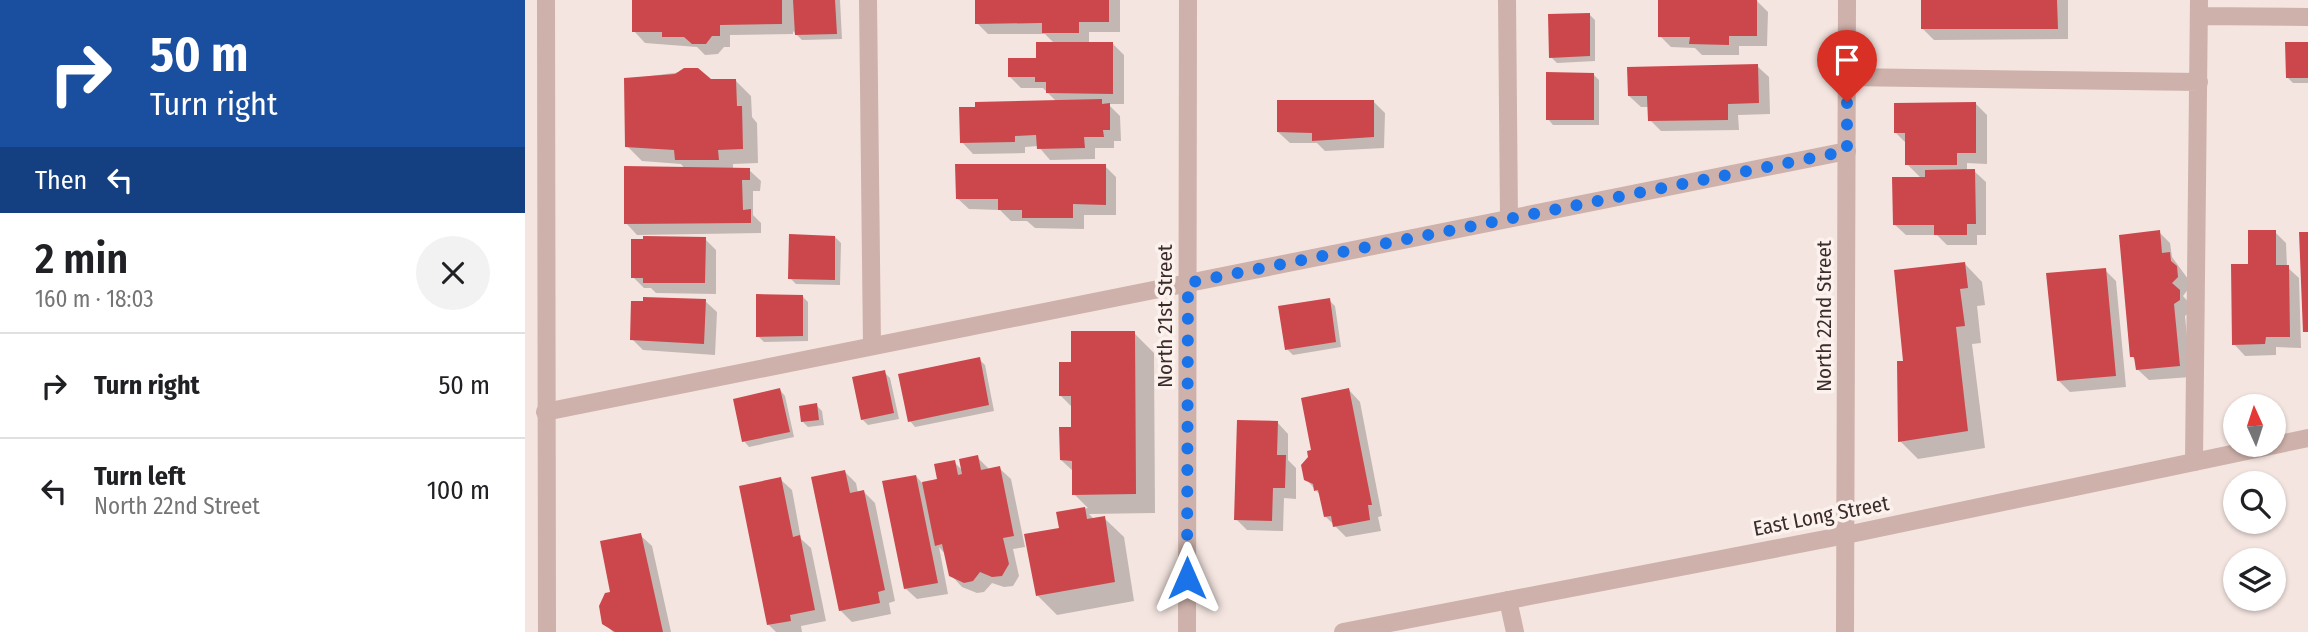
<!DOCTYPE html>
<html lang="en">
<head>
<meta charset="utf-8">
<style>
  :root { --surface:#fff; --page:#f2f2f2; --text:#202124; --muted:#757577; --line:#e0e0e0 }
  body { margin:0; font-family:"Fira Sans Condensed",sans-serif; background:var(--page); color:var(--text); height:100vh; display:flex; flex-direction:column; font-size:26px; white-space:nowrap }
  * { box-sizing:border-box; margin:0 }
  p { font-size:23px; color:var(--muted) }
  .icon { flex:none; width:38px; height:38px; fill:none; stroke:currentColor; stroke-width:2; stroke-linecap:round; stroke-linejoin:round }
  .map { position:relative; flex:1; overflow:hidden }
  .sheet { display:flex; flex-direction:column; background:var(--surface); width:525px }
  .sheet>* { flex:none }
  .top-card { background:#1a4fa0; color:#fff; overflow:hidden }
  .needle { width:46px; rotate:357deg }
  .controls { position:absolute; left:1698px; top:394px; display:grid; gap:14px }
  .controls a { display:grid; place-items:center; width:63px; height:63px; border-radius:50%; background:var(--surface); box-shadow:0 2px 5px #0004; font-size:35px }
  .pin { position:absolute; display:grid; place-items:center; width:60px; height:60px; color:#fff; margin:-72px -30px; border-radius:50% 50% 50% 0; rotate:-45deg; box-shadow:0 0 7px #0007 }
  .pin .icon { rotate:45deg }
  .me { position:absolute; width:77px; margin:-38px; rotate:0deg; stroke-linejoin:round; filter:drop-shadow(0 0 5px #0008) }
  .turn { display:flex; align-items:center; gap:24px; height:147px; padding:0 35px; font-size:32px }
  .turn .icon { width:91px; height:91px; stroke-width:2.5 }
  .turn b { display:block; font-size:49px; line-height:60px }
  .then { display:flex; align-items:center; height:66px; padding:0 35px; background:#0003; gap:14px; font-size:26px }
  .round { display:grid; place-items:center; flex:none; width:74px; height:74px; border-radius:37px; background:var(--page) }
  .head { display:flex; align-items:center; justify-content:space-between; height:119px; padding:0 35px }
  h1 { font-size:42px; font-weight:600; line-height:52px }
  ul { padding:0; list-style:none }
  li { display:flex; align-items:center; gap:21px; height:105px; padding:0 35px; border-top:2px solid var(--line) }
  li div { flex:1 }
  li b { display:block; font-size:26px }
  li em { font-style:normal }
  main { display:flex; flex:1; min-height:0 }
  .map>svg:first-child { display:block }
  .shadow { fill:#0003 }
  .building { fill:#cb474b }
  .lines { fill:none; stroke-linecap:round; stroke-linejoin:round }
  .service { stroke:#ceb1ab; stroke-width:18 }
  .minor { stroke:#ceb1ab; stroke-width:18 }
  .tertiary { stroke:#ceb1ab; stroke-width:18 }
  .route { stroke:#1a73e8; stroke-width:12; stroke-dasharray:0 21.6 }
  .labels { text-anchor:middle; stroke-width:7; stroke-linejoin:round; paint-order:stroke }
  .street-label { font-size:21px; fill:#3b2b2a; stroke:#fbf1ed }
</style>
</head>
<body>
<main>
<section class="sheet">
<div class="top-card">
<div class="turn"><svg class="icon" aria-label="right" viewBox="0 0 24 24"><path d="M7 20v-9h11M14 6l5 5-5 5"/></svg><div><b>50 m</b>Turn right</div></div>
<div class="then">Then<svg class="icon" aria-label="left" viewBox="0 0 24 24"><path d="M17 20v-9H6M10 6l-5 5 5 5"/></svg></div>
</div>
<div class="head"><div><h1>2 min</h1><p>160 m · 18:03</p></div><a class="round"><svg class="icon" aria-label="close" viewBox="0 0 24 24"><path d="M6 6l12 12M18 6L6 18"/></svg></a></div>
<ul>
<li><svg class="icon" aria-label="right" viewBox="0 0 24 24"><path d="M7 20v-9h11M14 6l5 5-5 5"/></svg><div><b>Turn right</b></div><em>50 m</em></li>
<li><svg class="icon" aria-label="left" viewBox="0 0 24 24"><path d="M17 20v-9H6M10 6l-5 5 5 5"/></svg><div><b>Turn left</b><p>North 22nd Street</p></div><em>100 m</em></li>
</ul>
</section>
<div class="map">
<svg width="1783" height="632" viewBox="0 0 1783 632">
  <rect width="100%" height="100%" fill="#f4e5e0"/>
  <path class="shadow" d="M108,0H315L317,39L277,40L268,31V34L205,35V47H199L193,54L180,55L172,47L120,43L109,31Z
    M452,0H595V32H564V44H588L599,55V104H583L595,116L596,141H589V148H570V159L525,160L513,146L500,147V153L448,154L437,142L532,102L518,88H496L485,77L512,59L529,43L520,34H463L452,23Z
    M1231,0L1243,12L1242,46H1214V55H1177L1170,48L1146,47L1135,36Z
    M1398,0H1543V39L1409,40L1398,29Z
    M1064,14L1070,20V61L1032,63L1026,57Z
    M1783,44V83H1768L1762,77Z
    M1232,66L1244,77L1245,114L1213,115L1214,130L1136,131L1125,120L1124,107H1116L1104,96Z
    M173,70L185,81H211L226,96L227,117L232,123L233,163L208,164V169L224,170L236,181L235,191H228V215L236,223V233L112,235L101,223L160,169L156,164L117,161L102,146L101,79Z
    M1068,74L1074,80V125H1028L1023,119Z
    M848,101L860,113L859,148L800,151L792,143H765L753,132Z
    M1451,104L1462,115V164L1442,163V171H1449L1461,182V235H1452V245H1422L1412,235H1381L1369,224L1397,179L1382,164V144L1371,133Z
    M580,166L591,177V215H559V229L510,228L502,221H486L475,210L444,209L432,198Z
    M1634,232L1645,243L1647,257L1663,279L1664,288L1658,296L1665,304L1666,311L1660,316L1666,377L1624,380L1612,369L1611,361L1607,356Z
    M1750,232L1761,243L1762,267L1774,278L1776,348L1751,347V355L1720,356L1709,344L1724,266Z
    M310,237L316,243L315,285L271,284L265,278Z
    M180,239L191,250V294L131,293L126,288H119L108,277Z
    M1440,264L1457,282L1460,305L1452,306L1456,343L1447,344L1460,448L1393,459L1375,441L1380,363Z
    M1580,270L1591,281L1601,387L1545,392L1533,380Z
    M278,297L283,302V341L239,342L233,336Z
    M804,300L810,306L816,347L768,355L762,349Z
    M180,301L192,312L190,355L118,350L107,339Z
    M609,333L629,353L630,513L564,514L570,520L579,518L599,537L609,601L532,615L513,596L536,530L533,514L563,508L549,494V472L536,460L548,429V408L536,396L547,364Z
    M454,359L460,365L469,411L390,427L385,421Z
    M359,372L365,378L374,419L343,425L337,419Z
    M255,390L260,396L269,437L224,447L219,441Z
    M824,390L835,402L857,516L853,517L856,531L821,537L800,516L796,496L781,479L788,452Z
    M291,405L297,411L299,425L283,427L278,422Z
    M752,422L763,434V460L771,468V499L759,498L758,531L722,530L711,519Z
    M452,457L464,469L474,468L486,479L500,547L488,549L494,576L488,586L479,587L467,583L459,592L452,593L437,587L426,575L421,555L414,547L423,594L392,599L380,588L391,476L397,483L414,480L429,462L438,471Z
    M320,472L331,483L333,493L339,492L350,503L370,601L364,603L366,614L327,622L315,610Z
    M255,479L267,490L276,539L286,548L301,621L276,626L277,632H251L243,624Z
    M115,535L127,546L146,632H88L79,623L87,594Z"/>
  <path class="building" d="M107,0H257V24L195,25V36H187L181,44H167L159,37H137V32H107Z
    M268,0H310L312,34L270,35Z
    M450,0H584V22H554V33H517V23L450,24Z
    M1133,0H1232V36H1204V45L1164,44L1165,37H1133Z
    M1396,0H1532L1533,29H1396Z
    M1065,13V56L1024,58L1023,14Z
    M511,42H588V94L521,93V82H510V77H483V58H511Z
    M1760,42H1783V78H1761Z
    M1233,64L1234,103L1203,104V120L1123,121L1122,96H1103L1102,67Z
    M159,68H173L186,79H211L212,106H217L218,149L193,150L194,160H150L149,150L100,147L99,78L150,74Z
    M1021,72L1069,73V120H1021Z
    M577,99V104L585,103V130H578L579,137H559L560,148L512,149L511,135L490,136V142L435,143L434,107H450V102Z
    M752,100H849V137L787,141V133L752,132Z
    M1451,102V153H1432V165H1380V133H1369V103Z
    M430,164H581V205L548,204V218H497V210H473V199H431Z
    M99,166L225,168V180H217L218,210L226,209V223L99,224Z
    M1450,169L1451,224H1442V235H1409V225H1368L1367,177H1400V170Z
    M1635,230L1637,253L1645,252L1646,261L1652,266L1653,277L1647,283L1655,290V300L1649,304L1655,366L1611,370L1609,357H1605L1594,235Z
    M1723,230H1751V265H1764L1765,337H1741L1740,344L1707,345L1706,264H1723Z
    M1774,232H1783V332H1778Z
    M264,234L310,236V280L263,279Z
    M118,236L181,237L180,283H118V278H106V239H118Z
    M1440,262L1443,288L1435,289L1440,326L1431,327L1443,431L1373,442L1372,361H1378L1369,270Z
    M1581,268L1591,376L1532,381L1521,273Z
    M231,294L278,295V336L231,337Z
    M118,297L181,299L179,344L105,340L106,301H118Z
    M805,298L811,342L760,350L753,306Z
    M546,331H610L611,494L547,495V461L535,460L534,427H546V396H534V362H546Z
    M455,357L464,405L383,422L373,374Z
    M360,370L369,413L336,420L327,377Z
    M255,388L265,432L217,442L208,399Z
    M824,388L847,505H843L845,520L808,527L806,516L799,517L793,490L789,491L788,484L779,480L776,465L783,457L782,451L786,450L776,398Z
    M292,403L294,420L276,422L274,406Z
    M712,420L753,421L752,455H761L760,488H748L747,521L709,520Z
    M453,455L456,470L475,466L489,536L478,538L484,564L477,576L467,577L455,572L448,581L439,583L424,576L417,544L410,546L397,482L412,479L409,464L430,460L433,475L437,474L434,459Z
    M320,470L325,493L339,490L360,590L353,592L355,603L314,611L286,477Z
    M391,475L413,583L379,589L357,481Z
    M256,477L268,537L275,535L290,610L265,615L266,621L242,625L214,486Z
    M560,507L562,519L580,516L590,582L511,596L499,534L534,528L531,512Z
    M116,533L138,632H90L77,624L74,606L80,593L85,592L75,541Z"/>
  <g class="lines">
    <path class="service" d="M343,0L347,346
      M982,0L984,219
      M1674,16L1783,17
      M1322,77L1674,82
      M20,412L1322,151
      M1669,462L1674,0
      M983,600L990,632"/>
    <path class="minor" d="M21,0L22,632
      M662,632L663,0
      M1320,632L1322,0"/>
    <path class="tertiary" d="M818,632L1321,535L1783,438"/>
  </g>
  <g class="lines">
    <path class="route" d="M662,578L663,283L1322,151V102"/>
  </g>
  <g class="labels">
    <g class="street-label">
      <text transform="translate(640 316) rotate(-90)" y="7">North 21st Street</text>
      <text transform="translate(1299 316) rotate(-90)" y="7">North 22nd Street</text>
      <text transform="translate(1296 516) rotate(-11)" y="7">East Long Street</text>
    </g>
  </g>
</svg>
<div class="controls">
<a><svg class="needle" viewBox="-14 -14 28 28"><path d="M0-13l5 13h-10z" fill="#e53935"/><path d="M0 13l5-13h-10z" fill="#757577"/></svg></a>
<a><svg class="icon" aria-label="search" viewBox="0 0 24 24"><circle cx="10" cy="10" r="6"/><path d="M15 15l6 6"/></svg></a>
<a><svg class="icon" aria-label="layers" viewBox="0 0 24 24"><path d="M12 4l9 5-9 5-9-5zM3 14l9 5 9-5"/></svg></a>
</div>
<div class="pin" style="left:1322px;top:102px;background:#d93025"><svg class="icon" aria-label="arrive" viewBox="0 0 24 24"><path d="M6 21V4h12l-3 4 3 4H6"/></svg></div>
<svg class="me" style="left:662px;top:578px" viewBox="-20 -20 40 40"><path d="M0-17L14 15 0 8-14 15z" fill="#1a73e8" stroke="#fff" stroke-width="4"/></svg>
</div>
</main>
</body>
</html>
